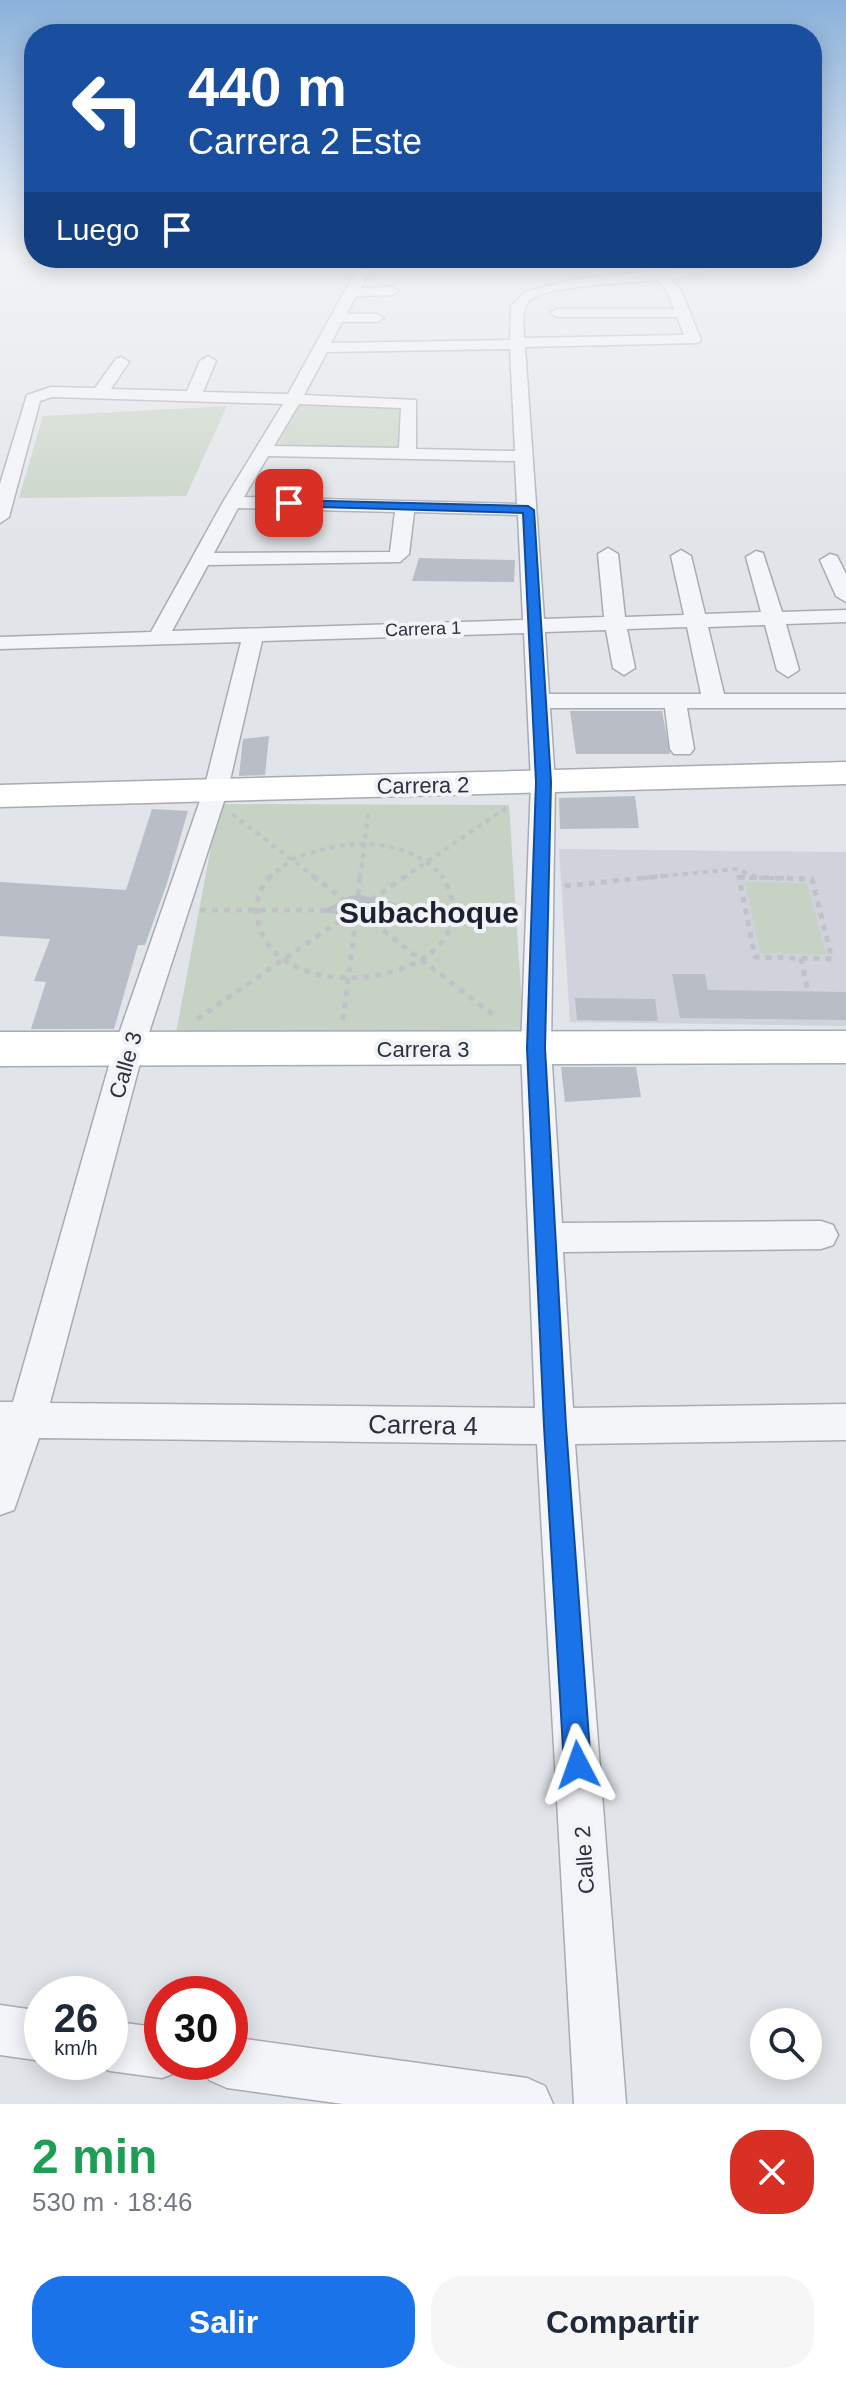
<!DOCTYPE html>
<html lang="es">
<head>
<meta charset="utf-8">
<style>
  :root { --surface:#fff; --page:#f6f6f7; --text:#1f2937; --muted:#747a83; --accent:#1a73e8 }
  body { margin:0; font-family:Helvetica,sans-serif; background:var(--page); color:var(--text); height:100vh; display:flex; flex-direction:column; font-size:30px; white-space:nowrap }
  * { box-sizing:border-box; margin:0 }
  p { font-size:26px; color:var(--muted) }
  .icon { flex:none; width:44px; height:44px; fill:none; stroke:currentColor; stroke-width:2; stroke-linecap:round; stroke-linejoin:round }
  .map { position:relative; height:2104px; overflow:hidden }
  .drawer { display:flex; flex-direction:column; background:var(--surface); flex:1 }
  .drawer>* { flex:none }
  .top-card { position:absolute; left:24px; top:24px; width:798px; height:244px; border-radius:32px; box-shadow:0 4px 20px #0003; background:#1a4fa0; color:#fff; overflow:hidden }
  .buttons { position:absolute; left:750px; top:2008px; display:grid; gap:16px }
  .buttons a { display:grid; place-items:center; width:72px; height:72px; border-radius:50%; background:var(--surface); box-shadow:0 4px 20px #0003; font-size:40px }
  .speed { position:absolute; left:24px; top:1976px; display:flex; gap:16px; font-size:40px; font-weight:700; text-align:center }
  .speed>* { display:grid; place-content:center; width:104px; height:104px; border-radius:50%; background:var(--surface); box-shadow:0 4px 20px #0003; line-height:1 }
  .speed small { font-size:20px; font-weight:400 }
  .speed .limit { border:12px solid #d22; background:#fff; color:#111 }
  .pin { position:absolute; display:grid; place-items:center; width:68px; height:68px; color:#fff; margin:-34px; border-radius:16px; box-shadow:0 4px 12px #0006 }
  .me { position:absolute; width:88px; margin:-44px; rotate:356deg; stroke-linejoin:round; filter:drop-shadow(0 0 6px #0008) }
  .turn { display:flex; align-items:center; gap:28px; height:168px; padding:0 32px; font-size:36px }
  .turn .icon { width:104px; height:104px; stroke-width:2.5 }
  .turn b { display:block; font-size:56px; line-height:68px }
  .then { display:flex; align-items:center; height:76px; padding:0 32px; background:#0003; gap:16px; font-size:30px }
  .round { display:grid; place-items:center; flex:none; width:84px; height:84px; border-radius:32px; background:var(--page) }
  .head { display:flex; align-items:center; justify-content:space-between; height:136px; padding:0 32px }
  h1 { font-size:48px; font-weight:700; line-height:60px; color:#1e9e55 }
  .button { display:flex; gap:16px; margin-top:auto; padding:16px 32px }
  .button a { flex:1; height:92px; border-radius:32px; background:var(--accent); color:#fff; font-size:32px; font-weight:700; line-height:92px; text-align:center }
  .button a+a { background:var(--page); color:var(--text) }
  .map>svg:first-child { display:block }
  .built { fill:#d0d3db }
  .green { fill:#c6d2c3 }
  .building { fill:#b9bdc6 }
  .lines { fill:none; stroke-linecap:round; stroke-linejoin:round }
  .street-casing { stroke:#a7abb3; stroke-width:3 }
  .secondary-casing { stroke:#a7abb3; stroke-width:3 }
  .path-far1 { stroke:#c0c2c8; stroke-width:4; stroke-dasharray:5 5; stroke-linecap:butt }
  .path { stroke:#c0c2c8; stroke-width:5; stroke-dasharray:6 6; stroke-linecap:butt }
  .street { fill:#f4f5f8; fill-rule:evenodd }
  .secondary { fill:#fff; fill-rule:evenodd }
  .route { fill:#1a73e8; stroke:#114b97; stroke-width:2 }
  .labels { text-anchor:middle; stroke-width:8; stroke-linejoin:round; paint-order:stroke }
  .far-street-label { font-size:18px; fill:#2b3140; stroke:#f1f3f7 }
  .street-label { font-size:22px; fill:#2b3140; stroke:#f1f3f7 }
  .near-street-label { font-size:26px; fill:#2b3140; stroke:#f1f3f7 }
  .district-label { font-size:30px; font-weight:bold; fill:#1d2231; stroke:#f1f3f7 }
</style>
</head>
<body>
<div class="map">
<svg width="846" height="2104" viewBox="0 0 846 2104">
  <rect width="100%" height="100%" fill="#e1e4e9"/>
  <path class="built" d="M559,849L846,852V1026L570,1022Z"/>
  <path class="green" d="M297,405L401,407L398,447H277Z
    M227,406L186,496L19,498L43,416Z
    M219,804L509,805L524,1038L176,1033Z
    M745,882L807,883L826,955L760,953Z"/>
  <path class="building" d="M419,558L515,560L514,582L412,581Z
    M570,711H662L670,754H576Z
    M269,736L265,775L239,776L243,739Z
    M635,796L639,828L560,829L559,798Z
    M152,809L188,811L167,883L145,945H138L114,1029H31L46,982L34,981L50,939L0,936V882L126,890Z
    M360,895L397,904L361,916L320,912L350,896Z
    M672,974H705L708,990L846,992V1020L680,1018Z
    M575,998L655,999L658,1021L577,1020Z
    M561,1067H636L641,1097L565,1102Z"/>
  <g class="lines">
    <g class="street-casing">
      <path id="street" d="M719,258H738L715,269L671,279L681,290L701,340L698,343L525,347L544,619L604,617L598,554L608,548L618,554L625,617L684,615L671,556L681,550L691,556L705,614L761,612L746,557L756,551L763,553L782,612L846,610V622L786,624L799,670L788,677L777,670L765,625L708,627L724,694H846V708H687L694,749L690,754H674L670,749L665,708H550L555,782L551,1048L562,1223L821,1221L833,1225L838,1235L833,1245L821,1249L563,1252L573,1408L846,1404V1440L575,1444L626,2104H574L537,1444L39,1438L14,1510L0,1515V1402H13L114,1048L204,789L241,642L0,649V637L151,632L223,502L283,404L52,397L40,401L9,517L0,523V484L27,395L51,387L95,388L116,359L121,357L129,362L111,389L187,391L200,361L208,356L216,361L203,392L288,394L359,265L371,268L361,288L392,287L399,291L392,295L356,296L347,314H377L384,318L377,322H342L331,343L510,340L511,306L525,292L575,279L688,268ZM657,280L667,291L674,309H557L550,313L557,317H677L684,335L524,338C524,327 521,310 529,301C545,285 632,283 657,280ZM510,349L515,451L416,449V400L304,395L327,352ZM299,404L401,408L399,448L274,446ZM268,456L515,461L517,504L244,497ZM238,508L395,512L390,552L214,553ZM414,512L518,515L523,620L172,631L208,565L400,562L409,554ZM687,627L701,694H549L545,632L606,630L613,668L624,675L635,668L627,629ZM524,633L531,782L521,1048L535,1408L50,1403L144,1048L228,789L262,641Z
        M830,554L837,556L846,574V602L836,596L820,560Z
        M0,2005L42,2011V2061L0,2055Z
        M110,2021L162,2028V2062H184L180,2071L162,2078L110,2071L92,2064L110,2062Z
        M230,2037L527,2078L545,2086L553,2104H343L227,2088L209,2080L201,2062H230Z"/>
    </g>
    <g class="secondary-casing">
      <path id="secondary" d="M846,762V784L0,807V785Z
        M846,1031V1063L0,1066V1032Z"/>
    </g>
    <path class="path-far1" d="M232,814L316,878
      M268,878C276,872 284,865 293,859C300,855 309,854 317,851C362,838 411,841 444,878
      M360,878L369,809
      M403,878L506,808
      M643,878L736,869L756,877
      M739,878H786"/>
    <path class="path" d="M271,876C258,887 255,906 258,921C277,1019 505,981 442,876
      M313,876L344,900
      M739,877L812,879L832,959L755,957Z
      M565,886L663,876
      M358,895L360,876
      M371,900L406,876
      M200,910H342
      M372,910H515
      M364,916L496,1017
      M801,958L808,992
      M197,1019L348,915
      M343,1020L356,917"/>
    <use href="#street" class="street"/>
    <use href="#secondary" class="secondary"/>
  </g>
  <linearGradient id="sky" x2="0" y2="1"><stop stop-color="#8bb2db"/><stop offset="0.47" stop-color="#f2f3f5"/><stop offset="1" stop-color="#f2f3f5" stop-opacity="0"/></linearGradient>
  <rect width="846" height="551" fill="url(#sky)"/>
  <path class="route" d="M289,500L528,506L534,510L551,782L545,1048L566,1426L591,1765L587,1775L578,1779L568,1775L564,1765L544,1426L527,1048L536,782L523,513L285,506L284,503Z"/>
  <g class="labels">
    <g class="far-street-label">
      <text transform="translate(423 629) rotate(-2)" y="6">Carrera 1</text>
    </g>
    <g class="street-label">
      <text transform="translate(423 785) rotate(-1)" y="8">Carrera 2</text>
      <text x="423" y="1057">Carrera 3</text>
      <text transform="translate(125 1065) rotate(-74)" y="8">Calle 3</text>
      <text transform="translate(584 1860) rotate(-94)" y="8">Calle 2</text>
    </g>
    <g class="near-street-label">
      <text transform="translate(423 1425) rotate(1)" y="9">Carrera 4</text>
    </g>
    <g class="district-label">
      <text x="429" y="923">Subachoque</text>
    </g>
  </g>
</svg>
<div class="buttons">
<a><svg class="icon" aria-label="search" viewBox="0 0 24 24"><circle cx="10" cy="10" r="6"/><path d="M15 15l6 6"/></svg></a>
</div>
<div class="speed"><div>26<small>km/h</small></div><div class="limit">30</div></div>
<div class="pin" style="left:289px;top:503px;background:#d93025"><svg class="icon" aria-label="arrive" viewBox="0 0 24 24"><path d="M6 21V4h12l-3 4 3 4H6"/></svg></div>
<svg class="me" style="left:578px;top:1765px" viewBox="-20 -20 40 40"><path d="M0-17L14 15 0 8-14 15z" fill="#1a73e8" stroke="#fff" stroke-width="4"/></svg>
<div class="top-card">
<div class="turn"><svg class="icon" aria-label="left" viewBox="0 0 24 24"><path d="M17 20v-9H6M10 6l-5 5 5 5"/></svg><div><b>440 m</b>Carrera 2 Este</div></div>
<div class="then">Luego<svg class="icon" aria-label="arrive" viewBox="0 0 24 24"><path d="M6 21V4h12l-3 4 3 4H6"/></svg></div>
</div>
</div>
<section class="drawer">
<div class="head"><div><h1>2 min</h1><p>530 m · 18:46</p></div><a class="round" style="background:#d93025;color:#fff"><svg class="icon" aria-label="close" viewBox="0 0 24 24"><path d="M6 6l12 12M18 6L6 18"/></svg></a></div>
<div class="button"><a>Salir</a><a>Compartir</a></div>
</section>
</body>
</html>
